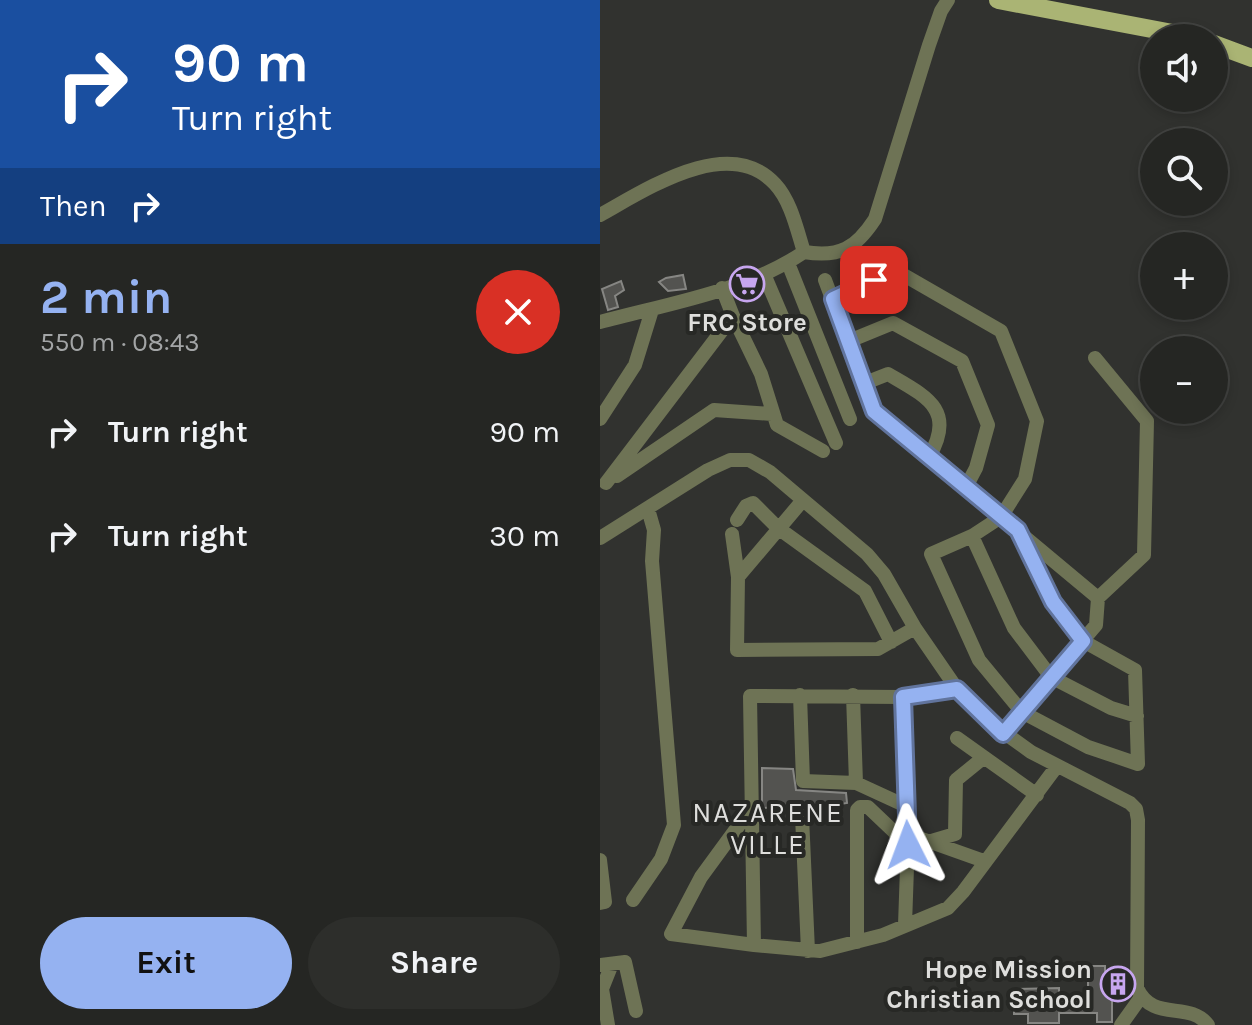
<!DOCTYPE html>
<html lang="en">
<head>
<meta charset="utf-8">
<style>
  :root { --surface:#252623; --page:#2d2e2b; --text:#f1f3f6; --muted:#a3a5a6; --line:#424341; --accent:#95b2f1 }
  body { margin:0; font-family:Karla,sans-serif; background:var(--page); color:var(--text); height:100vh; display:flex; flex-direction:column; font-size:30px; white-space:nowrap }
  * { box-sizing:border-box; margin:0 }
  p { font-size:26px; color:var(--muted) }
  .icon { flex:none; width:44px; height:44px; fill:none; stroke:currentColor; stroke-width:2; stroke-linecap:round; stroke-linejoin:round }
  .map { position:relative; flex:1; overflow:hidden }
  .sheet { display:flex; flex-direction:column; background:var(--surface); width:600px }
  .sheet>* { flex:none }
  .guide { background:#1a4fa0; color:#fff; overflow:hidden }
  .buttons { position:absolute; left:540px; top:24px; display:grid; gap:16px }
  .buttons a { display:grid; place-items:center; width:88px; height:88px; border-radius:50%; background:var(--surface); box-shadow:0 4px 12px #0003,0 0 0 2px var(--line); font-size:40px }
  .pin { position:absolute; display:grid; place-items:center; width:68px; height:68px; color:#fff; margin:-34px; border-radius:16px; box-shadow:0 4px 12px #0006 }
  .me { position:absolute; width:88px; margin:-44px; rotate:357deg; stroke-linejoin:round; filter:drop-shadow(0 0 6px #0008) }
  .turn { display:flex; align-items:center; gap:28px; height:168px; padding:0 40px; font-size:36px }
  .turn .icon { width:104px; height:104px; stroke-width:2.5 }
  .turn b { display:block; font-size:56px; line-height:68px }
  .then { display:flex; align-items:center; height:76px; padding:0 40px; background:#0003; gap:16px; font-size:30px }
  .round { display:grid; place-items:center; flex:none; width:84px; height:84px; border-radius:42px; background:var(--page) }
  .head { display:flex; align-items:center; justify-content:space-between; height:136px; padding:0 40px }
  h1 { font-size:48px; font-weight:700; line-height:60px; color:var(--accent) }
  .primary-button { display:flex; gap:16px; margin-top:auto; padding:16px 40px }
  .primary-button a { flex:1; height:92px; border-radius:48px; background:var(--accent); color:#111; font-size:32px; font-weight:700; line-height:92px; text-align:center }
  .primary-button a+a { background:var(--page); color:var(--text) }
  ul { padding:0; list-style:none }
  li { display:flex; align-items:center; gap:24px; height:104px; padding:0 40px }
  li div { flex:1 }
  li b { display:block; font-size:30px }
  li em { font-style:normal }
  main { display:flex; flex:1; min-height:0 }
  .map>svg:first-child { display:block }
  .building { fill:#535350; stroke:#868683; stroke-width:2 }
  .lines { fill:none; stroke-linecap:round; stroke-linejoin:round }
  .minor { stroke:#6e7355; stroke-width:14 }
  .major { stroke:#aab474; stroke-width:18 }
  .route-casing { stroke:#61749d; stroke-width:20 }
  .route { stroke:#95b2f1; stroke-width:14 }
  .labels { text-anchor:middle; stroke-width:8; stroke-linejoin:round; paint-order:stroke }
  .poi-label { font-size:26px; font-weight:bold; fill:#dededc; stroke:#272825 }
  .neighbourhood-label { font-size:28px; letter-spacing:2px; fill:#dededc; stroke:#272825 }
</style>
</head>
<body>
<main>
<section class="sheet">
<div class="guide">
<div class="turn"><svg class="icon" aria-label="right" viewBox="0 0 24 24"><path d="M7 20v-9h11M14 6l5 5-5 5"/></svg><div><b>90 m</b>Turn right</div></div>
<div class="then">Then<svg class="icon" aria-label="right" viewBox="0 0 24 24"><path d="M7 20v-9h11M14 6l5 5-5 5"/></svg></div>
</div>
<div class="head"><div><h1>2 min</h1><p>550 m · 08:43</p></div><a class="round" style="background:#d93025;color:#fff"><svg class="icon" aria-label="close" viewBox="0 0 24 24"><path d="M6 6l12 12M18 6L6 18"/></svg></a></div>
<ul>
<li><svg class="icon" aria-label="right" viewBox="0 0 24 24"><path d="M7 20v-9h11M14 6l5 5-5 5"/></svg><div><b>Turn right</b></div><em>90 m</em></li>
<li><svg class="icon" aria-label="right" viewBox="0 0 24 24"><path d="M7 20v-9h11M14 6l5 5-5 5"/></svg><div><b>Turn right</b></div><em>30 m</em></li>
</ul>
<div class="primary-button"><a>Exit</a><a>Share</a></div>
</section>
<div class="map">
<svg width="652" height="1025" viewBox="0 0 652 1025">
  <rect width="100%" height="100%" fill="#31322f"/>
  <path class="building" d="M83,275L86,289L68,291L59,282L66,278Z
    M21,281L24,290L15,296L18,307L8,310L2,289Z
    M162,768L193,769L196,790L246,793L247,803L216,808L202,806L162,808Z
    M488,966H505V971H527V989H512V1022H497V1013H459V1023H428V1014H414V989L459,988V998H488Z"/>
  <g class="lines">
    <path class="minor" d="M0,215C47,189 129,134 175,184C191,201 197,230 204,252C240,258 256,248 275,219L329,45L341,11L348,0
      M188,263L250,419
      M164,274L236,443
      M225,280L274,411L498,598L496,625L403,734
      M233,299L295,270L401,331L437,421L425,479L401,517L372,536L331,554L379,660L422,712L488,747L538,764L535,670L483,641L453,602L418,530
      M133,316L161,374L177,425L223,451
      M0,322C66,304 147,291 204,252
      M249,341L293,323L362,361L388,425L376,468L366,487
      M495,358L547,421L544,555L498,598
      M265,383L288,374C325,396 357,409 329,457
      M0,419L35,365L52,310
      M17,476L114,410L172,414
      M6,483L133,316L122,288
      M203,500L138,577L137,650L278,649L315,628
      M137,520L146,506L153,503L178,528L265,591L291,642
      M132,534L138,577
      M372,536L414,628L451,677L511,708L537,716
      M0,538L108,470L130,460H149L170,472L267,554L284,574L315,628L357,689L385,719L431,752L530,803L536,809L538,820L537,988C553,1023 589,1000 608,1025
      M200,695L203,781L256,783L306,806
      M253,695L256,783
      M303,697L308,834L384,861
      M357,738L437,795
      M150,810L101,877L71,934L154,945L220,951L283,935L348,908L363,892L457,766
      M202,816L208,951
      M328,842L355,834L356,780L383,758
      M0,860L5,902L0,903
      M33,900L61,859L74,825L52,561L54,530L48,509
      M305,925L308,839
      M257,942V810L260,807H268L308,845
      M154,945L150,696L303,697L357,689
      M0,965L25,962L36,1011
      M8,1025L2,989L12,964
      M521,1025L541,997"/>
    <path class="major" d="M398,0L599,38
      M614,44L652,58"/>
  </g>
  <g class="lines">
    <g class="route-casing">
      <path id="route" d="M274,280L233,299L274,411L418,530L453,602L483,641L403,734L357,689L303,697L308,845"/>
    </g>
    <use href="#route" class="route"/>
  </g>
  <defs>
    <g id="supermarket-ring" transform="scale(1.8)"><circle r="9.5" fill="#272825" stroke="#c7a6ef" stroke-width="1.5"/><path d="M-6-5.5h2.5l.6 2H6L4.5 2H-2.5L-4.4-4H-6ZM-1.5 3.2a1.3 1.3 0 1 0 .1 0ZM3 3.2a1.3 1.3 0 1 0 .1 0Z" fill="#c7a6ef"/></g>
    <g id="building-ring" transform="scale(1.8)"><circle r="9.5" fill="#272825" stroke="#c7a6ef" stroke-width="1.5"/><path d="M-4-6H4V6H1V3H-1V6H-4ZM-2.5-4.3h1.7v1.8h-1.7ZM.8-4.3h1.7v1.8H.8ZM-2.5-1h1.7V.8h-1.7ZM.8-1h1.7V.8H.8Z" fill="#c7a6ef"/></g>
  </defs>
  <g fill-rule="evenodd">
    <use href="#supermarket-ring" x="147" y="284"/>
    <use href="#building-ring" x="518" y="984"/>
  </g>
  <g class="labels">
    <g class="poi-label">
      <text x="147" y="331">FRC Store</text>
      <text x="492" y="978" text-anchor="end">Hope Mission<tspan x="492" dy="30">Christian School</tspan></text>
    </g>
    <g class="neighbourhood-label">
      <text x="168" y="822">NAZARENE<tspan x="168" dy="32">VILLE</tspan></text>
    </g>
  </g>
</svg>
<div class="buttons">
<a><svg class="icon" aria-label="sound" viewBox="0 0 24 24"><path d="M4 9h4l5-4v14l-5-4H4zM17 9q2 3 0 6"/></svg></a>
<a><svg class="icon" aria-label="search" viewBox="0 0 24 24"><circle cx="10" cy="10" r="6"/><path d="M15 15l6 6"/></svg></a>
<a>+</a>
<a>−</a>
</div>
<div class="pin" style="left:274px;top:280px;background:#d93025"><svg class="icon" aria-label="arrive" viewBox="0 0 24 24"><path d="M6 21V4h12l-3 4 3 4H6"/></svg></div>
<svg class="me" style="left:308px;top:845px" viewBox="-20 -20 40 40"><path d="M0-17L14 15 0 8-14 15z" fill="#95b2f1" stroke="#fff" stroke-width="4"/></svg>
</div>
</main>
</body>
</html>
